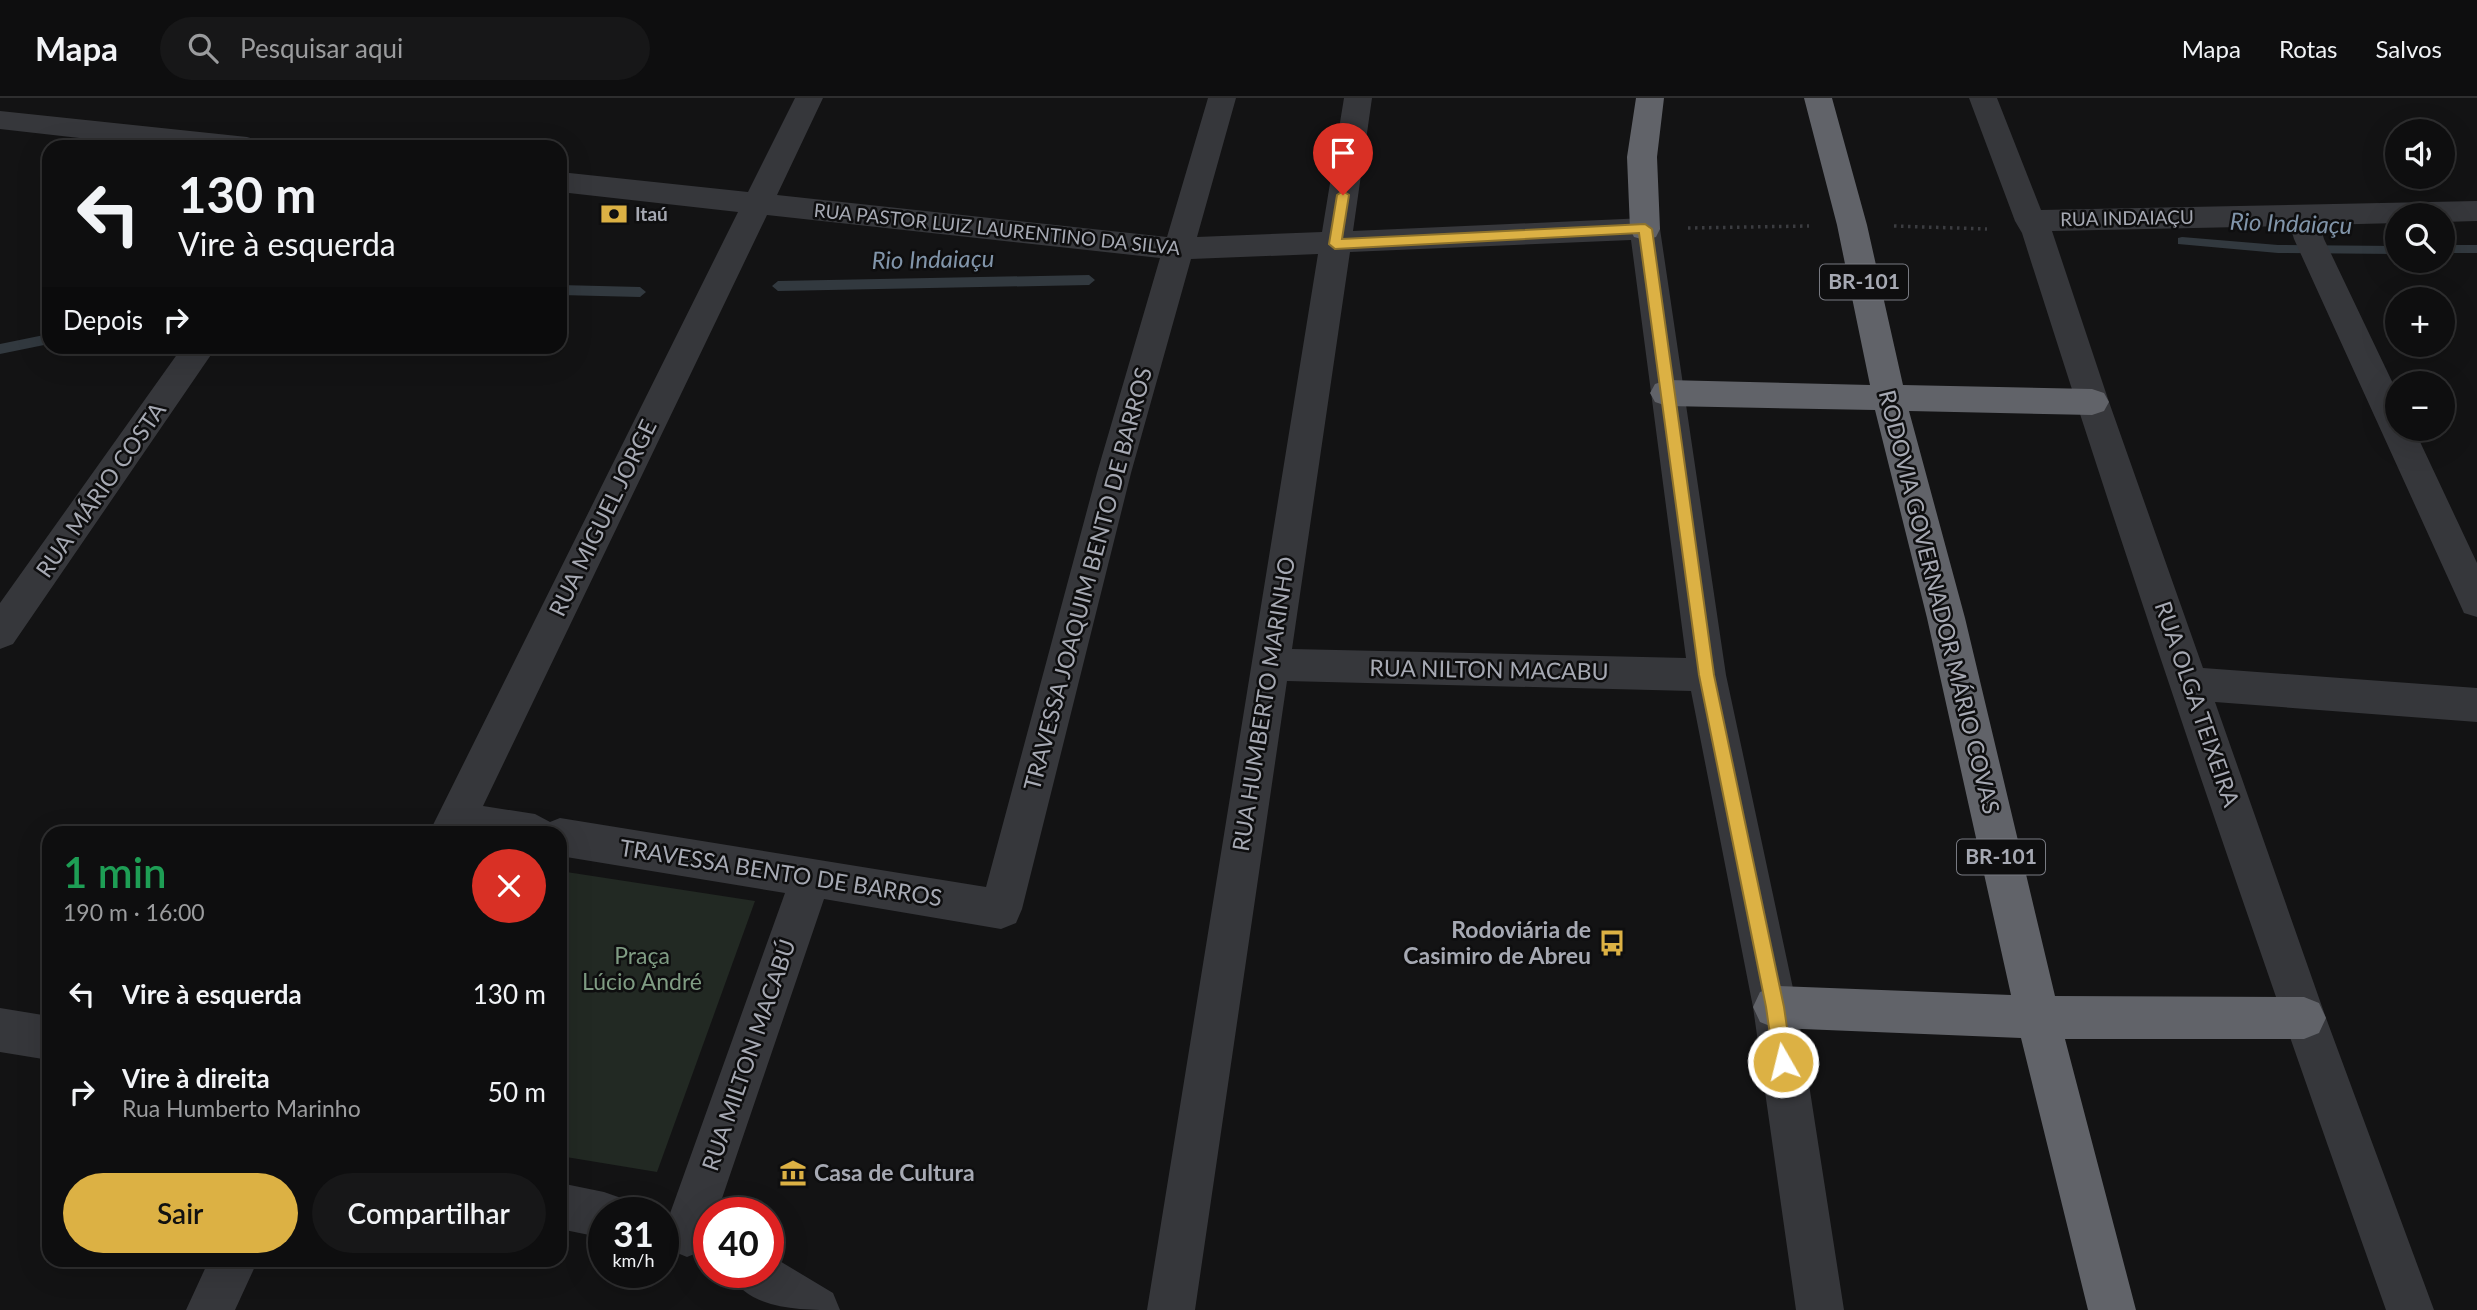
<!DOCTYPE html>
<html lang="pt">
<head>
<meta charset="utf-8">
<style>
  :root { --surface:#0e0e0f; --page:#171718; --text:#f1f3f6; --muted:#9b9c9e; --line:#2e2e2f; --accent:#dcb144 }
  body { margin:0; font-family:Lato,sans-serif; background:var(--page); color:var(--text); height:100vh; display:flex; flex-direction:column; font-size:26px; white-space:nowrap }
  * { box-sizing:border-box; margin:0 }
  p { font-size:23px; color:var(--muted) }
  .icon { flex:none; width:38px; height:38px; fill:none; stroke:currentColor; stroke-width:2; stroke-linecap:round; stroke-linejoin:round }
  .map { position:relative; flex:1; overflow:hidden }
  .side { position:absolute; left:42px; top:728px; width:525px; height:441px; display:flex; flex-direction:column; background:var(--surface); border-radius:21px; box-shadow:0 7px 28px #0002,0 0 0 2px var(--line) }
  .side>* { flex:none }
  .top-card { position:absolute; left:42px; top:42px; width:525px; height:214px; border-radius:21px; box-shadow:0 7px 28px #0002,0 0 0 2px var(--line); background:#0e0e0f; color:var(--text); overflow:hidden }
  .fabs { position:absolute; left:2385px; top:21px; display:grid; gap:14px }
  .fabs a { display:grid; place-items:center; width:70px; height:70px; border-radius:50%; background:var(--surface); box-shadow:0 7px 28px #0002,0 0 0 2px var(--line); font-size:35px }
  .speed { position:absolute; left:588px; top:1099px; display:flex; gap:14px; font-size:35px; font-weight:700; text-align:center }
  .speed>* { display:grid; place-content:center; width:91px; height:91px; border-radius:50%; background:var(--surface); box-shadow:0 7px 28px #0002,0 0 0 2px var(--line); line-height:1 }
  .speed small { font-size:18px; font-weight:400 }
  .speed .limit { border:10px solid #d22; background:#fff; color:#111 }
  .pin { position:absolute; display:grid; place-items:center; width:60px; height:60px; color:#fff; margin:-72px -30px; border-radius:50% 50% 50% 0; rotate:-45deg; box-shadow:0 0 7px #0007 }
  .pin .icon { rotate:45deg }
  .me { position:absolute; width:77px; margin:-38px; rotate:352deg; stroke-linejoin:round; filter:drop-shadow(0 0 5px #0008) }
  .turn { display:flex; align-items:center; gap:24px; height:147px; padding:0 21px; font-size:32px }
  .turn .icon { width:91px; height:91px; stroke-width:2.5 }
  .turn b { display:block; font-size:49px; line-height:60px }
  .then { display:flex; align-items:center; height:66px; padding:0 21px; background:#0003; gap:14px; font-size:26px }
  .round { display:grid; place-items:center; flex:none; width:74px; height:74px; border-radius:37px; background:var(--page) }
  .overview { display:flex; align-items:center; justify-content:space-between; height:119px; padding:0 21px }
  h1 { font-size:42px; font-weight:600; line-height:52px; color:#1e9e55 }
  .action { display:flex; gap:14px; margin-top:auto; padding:14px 21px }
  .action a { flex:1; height:80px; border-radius:42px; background:var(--accent); color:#111; font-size:28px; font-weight:600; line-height:80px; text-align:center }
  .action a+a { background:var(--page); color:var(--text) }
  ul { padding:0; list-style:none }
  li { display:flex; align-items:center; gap:21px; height:98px; padding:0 21px }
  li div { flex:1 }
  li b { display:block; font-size:26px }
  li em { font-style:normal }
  header { display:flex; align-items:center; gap:42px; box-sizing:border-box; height:98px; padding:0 35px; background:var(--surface); border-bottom:2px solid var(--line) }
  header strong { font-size:33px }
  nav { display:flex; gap:38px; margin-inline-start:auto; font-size:24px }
  .search { width:490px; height:63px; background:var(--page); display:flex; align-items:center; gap:18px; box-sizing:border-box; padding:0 24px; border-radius:38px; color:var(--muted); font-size:26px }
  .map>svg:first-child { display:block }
  .green { fill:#222923 }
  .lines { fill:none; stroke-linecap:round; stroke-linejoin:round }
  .stream { fill:#32393f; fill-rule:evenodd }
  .path { stroke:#3b3c40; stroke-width:3.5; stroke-dasharray:2.5 4.5; stroke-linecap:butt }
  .minor { fill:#36373b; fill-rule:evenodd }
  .highway { fill:#616369; fill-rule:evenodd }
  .route { fill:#dcb144; stroke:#8f732c; stroke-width:2 }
  .labels { text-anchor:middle; stroke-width:5; stroke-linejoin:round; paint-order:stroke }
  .far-poi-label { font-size:19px; font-weight:bold; fill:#a6a9b3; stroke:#0e0e0f; text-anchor:start }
  .far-street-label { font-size:19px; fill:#a6a9b3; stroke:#0e0e0f }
  .shield { fill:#0e0e0f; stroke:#787a82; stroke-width:2 }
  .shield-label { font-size:21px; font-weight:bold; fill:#a6a9b3 }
  .street-label { font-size:23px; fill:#a6a9b3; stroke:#0e0e0f }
  .poi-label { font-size:23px; font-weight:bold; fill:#a6a9b3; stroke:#0e0e0f; text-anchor:end }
  .park-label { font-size:23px; fill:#7f9c83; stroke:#0e0e0f }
  .water-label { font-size:24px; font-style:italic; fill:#8195aa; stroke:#0e0e0f }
</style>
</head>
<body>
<header>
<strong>Mapa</strong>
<div class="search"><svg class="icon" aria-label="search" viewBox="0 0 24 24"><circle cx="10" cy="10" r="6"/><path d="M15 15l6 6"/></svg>Pesquisar aqui</div>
<nav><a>Mapa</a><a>Rotas</a><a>Salvos</a></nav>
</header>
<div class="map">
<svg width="2477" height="1212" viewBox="0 0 2477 1212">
  <rect width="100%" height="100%" fill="#131314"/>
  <path class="green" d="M560,773L755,803L657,1074L560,1058Z"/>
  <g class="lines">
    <path class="stream" d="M2182,139L2278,147L2398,148V156L2278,155L2178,146V140Z
      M2443,147H2477V155H2443Z
      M1089,177L1095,182L1089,187L778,193L772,188L778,183Z
      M560,187L640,189L646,194L640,199L560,197Z
      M49,236V246L0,256V246Z"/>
    <path class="path" d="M1894,128L1987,131
      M1688,130L1809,128"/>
    <path class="minor" d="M795,0H823L777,97L1167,139L1208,0H1236L1197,139L1322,134L1344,0H1372L1353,133L1645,120L1656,123L1660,131L1726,577L1797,909L1844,1212H1796L1753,909L1691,593L1287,583L1195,1212H1147L1318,156L1191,161L1131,375L1022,811L1016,825L1001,831L824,801L717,1115H709V1139L704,1152L687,1159L670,1152L663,1135L785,795L560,758V735H429L738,114L560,94V74L748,94ZM767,117L1160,160L1097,375L986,789L560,720L550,724L535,716L483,708ZM1631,142L1686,560L1292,551L1350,154Z
      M1969,0H1997L2041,112L2477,103V123L2443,124V117H2398V125L2320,127L2324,141L2398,296V331H2414L2477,465V519L2464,515L2294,141L2290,128L2052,133L2109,304L2203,570L2477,590V624L2215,604L2326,920L2434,1212H2386C2259,855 2136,496 2022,135L2015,123Z
      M0,13L247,39L257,42L262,49H159L0,31Z
      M183,248H217L13,546L0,551V505Z
      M0,910L49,918V962L0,954Z
      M560,1085L604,1094L621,1100L627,1115H604V1140L560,1131Z
      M768,1156L833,1195L840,1212C798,1212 748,1212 729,1174H768Z
      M209,1162H258L235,1212H186Z"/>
    <path class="highway" d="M1636,0H1664L1657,59L1660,131L1656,139L1645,142L1634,139L1630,131L1627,59Z
      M1804,0H1832L1867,127L1903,287L2092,291L2104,295L2109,304L2104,313L2092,317L1909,313L1965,520L2055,898L2304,899L2319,905L2326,920L2319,935L2304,941H2065L2136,1212H2088L2021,940L1775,930L1760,924L1753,909L1760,894L1775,888L2011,897L1927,520L1875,312L1667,308L1655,304L1650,295L1655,286L1667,282L1870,287L1837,127Z"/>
  </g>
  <path class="route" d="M1343,93L1349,97L1342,141L1645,126L1652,131L1714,577L1784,909L1792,964L1790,971L1783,973L1777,971L1774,964L1766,909L1699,577L1639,135L1335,151L1329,146L1337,97Z"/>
  <defs>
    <g id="bank-bare" transform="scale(2.1)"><path d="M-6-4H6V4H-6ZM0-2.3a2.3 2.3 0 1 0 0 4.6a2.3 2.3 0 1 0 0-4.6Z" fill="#dcb144" stroke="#0e0e0f" stroke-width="2.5" paint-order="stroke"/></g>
    <g id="bus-bare" transform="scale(2.1)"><path d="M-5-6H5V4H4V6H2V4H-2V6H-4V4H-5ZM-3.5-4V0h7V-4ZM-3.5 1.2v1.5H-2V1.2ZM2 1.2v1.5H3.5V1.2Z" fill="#dcb144" stroke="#0e0e0f" stroke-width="2.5" paint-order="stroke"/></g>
    <g id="museum-bare" transform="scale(2.1)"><path d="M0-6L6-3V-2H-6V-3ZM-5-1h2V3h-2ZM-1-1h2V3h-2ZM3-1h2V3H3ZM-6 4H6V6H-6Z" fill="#dcb144" stroke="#0e0e0f" stroke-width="2.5" paint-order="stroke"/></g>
  </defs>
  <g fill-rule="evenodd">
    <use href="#bank-bare" x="614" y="116"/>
    <use href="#bus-bare" x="1612" y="845"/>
    <use href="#museum-bare" x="793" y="1075"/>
  </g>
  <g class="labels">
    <g class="far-poi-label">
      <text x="635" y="123">Itaú</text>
    </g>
    <g class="far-street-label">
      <text transform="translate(2127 120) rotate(-1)" y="7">RUA INDAIAÇU</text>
      <text transform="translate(997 131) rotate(6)" y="7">RUA PASTOR LUIZ LAURENTINO DA SILVA</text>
    </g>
    <g class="shield">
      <rect x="1820" y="166.5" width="88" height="35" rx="5"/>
      <rect x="1957" y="741.5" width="88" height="35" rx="5"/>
    </g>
    <g class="shield-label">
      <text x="1864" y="191">BR-101</text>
      <text x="2001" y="766">BR-101</text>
    </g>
    <g class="street-label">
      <text transform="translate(101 392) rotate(-55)" y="8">RUA MÁRIO COSTA</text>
      <text transform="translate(603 420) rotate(-64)" y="8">RUA MIGUEL JORGE</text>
      <text transform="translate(1088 481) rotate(-75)" y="8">TRAVESSA JOAQUIM BENTO DE BARROS</text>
      <text transform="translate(1939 504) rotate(76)" y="8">RODOVIA GOVERNADOR MÁRIO COVAS</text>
      <text transform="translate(1489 572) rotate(1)" y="8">RUA NILTON MACABU</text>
      <text transform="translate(1264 606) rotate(-81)" y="8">RUA HUMBERTO MARINHO</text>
      <text transform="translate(2197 606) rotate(71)" y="8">RUA OLGA TEIXEIRA</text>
      <text transform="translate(781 775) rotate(9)" y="8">TRAVESSA BENTO DE BARROS</text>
      <text transform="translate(749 957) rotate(-71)" y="8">RUA MILTON MACABÚ</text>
    </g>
    <g class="poi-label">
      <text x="1591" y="840">Rodoviária de<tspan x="1591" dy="26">Casimiro de Abreu</tspan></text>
      <text x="814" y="1083" text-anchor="start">Casa de Cultura</text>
    </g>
    <g class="park-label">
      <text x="642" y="866">Praça<tspan x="642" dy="26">Lúcio André</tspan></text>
    </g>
    <g class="water-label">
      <text transform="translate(2291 126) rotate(2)" y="8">Rio Indaiaçu</text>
      <text transform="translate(933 162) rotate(-1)" y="8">Rio Indaiaçu</text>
    </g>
  </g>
</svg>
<div class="fabs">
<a><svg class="icon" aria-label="sound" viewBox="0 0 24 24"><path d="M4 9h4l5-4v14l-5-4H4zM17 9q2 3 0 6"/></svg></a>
<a><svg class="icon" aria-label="search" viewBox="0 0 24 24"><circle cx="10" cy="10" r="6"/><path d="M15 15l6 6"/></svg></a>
<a>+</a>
<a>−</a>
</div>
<div class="speed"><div>31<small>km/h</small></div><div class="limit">40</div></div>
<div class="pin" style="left:1343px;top:97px;background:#d93025"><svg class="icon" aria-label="arrive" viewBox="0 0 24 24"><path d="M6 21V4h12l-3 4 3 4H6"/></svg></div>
<svg class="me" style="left:1783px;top:964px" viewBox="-20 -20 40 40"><circle r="17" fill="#dcb144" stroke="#fff" stroke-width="3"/><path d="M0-11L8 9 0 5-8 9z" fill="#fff"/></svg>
<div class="top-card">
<div class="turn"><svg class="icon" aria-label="left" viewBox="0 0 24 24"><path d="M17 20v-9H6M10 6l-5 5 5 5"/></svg><div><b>130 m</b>Vire à esquerda</div></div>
<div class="then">Depois<svg class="icon" aria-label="right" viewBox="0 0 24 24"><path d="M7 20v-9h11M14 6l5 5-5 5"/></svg></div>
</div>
<section class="side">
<div class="overview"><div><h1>1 min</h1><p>190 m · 16:00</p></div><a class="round" style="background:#d93025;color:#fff"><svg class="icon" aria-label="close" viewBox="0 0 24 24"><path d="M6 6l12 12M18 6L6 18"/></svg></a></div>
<ul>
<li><svg class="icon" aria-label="left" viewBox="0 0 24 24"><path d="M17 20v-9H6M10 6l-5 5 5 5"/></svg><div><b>Vire à esquerda</b></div><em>130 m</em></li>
<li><svg class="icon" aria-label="right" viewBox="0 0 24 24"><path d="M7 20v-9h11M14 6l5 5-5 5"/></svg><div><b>Vire à direita</b><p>Rua Humberto Marinho</p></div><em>50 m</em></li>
</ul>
<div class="action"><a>Sair</a><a>Compartilhar</a></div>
</section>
</div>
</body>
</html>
